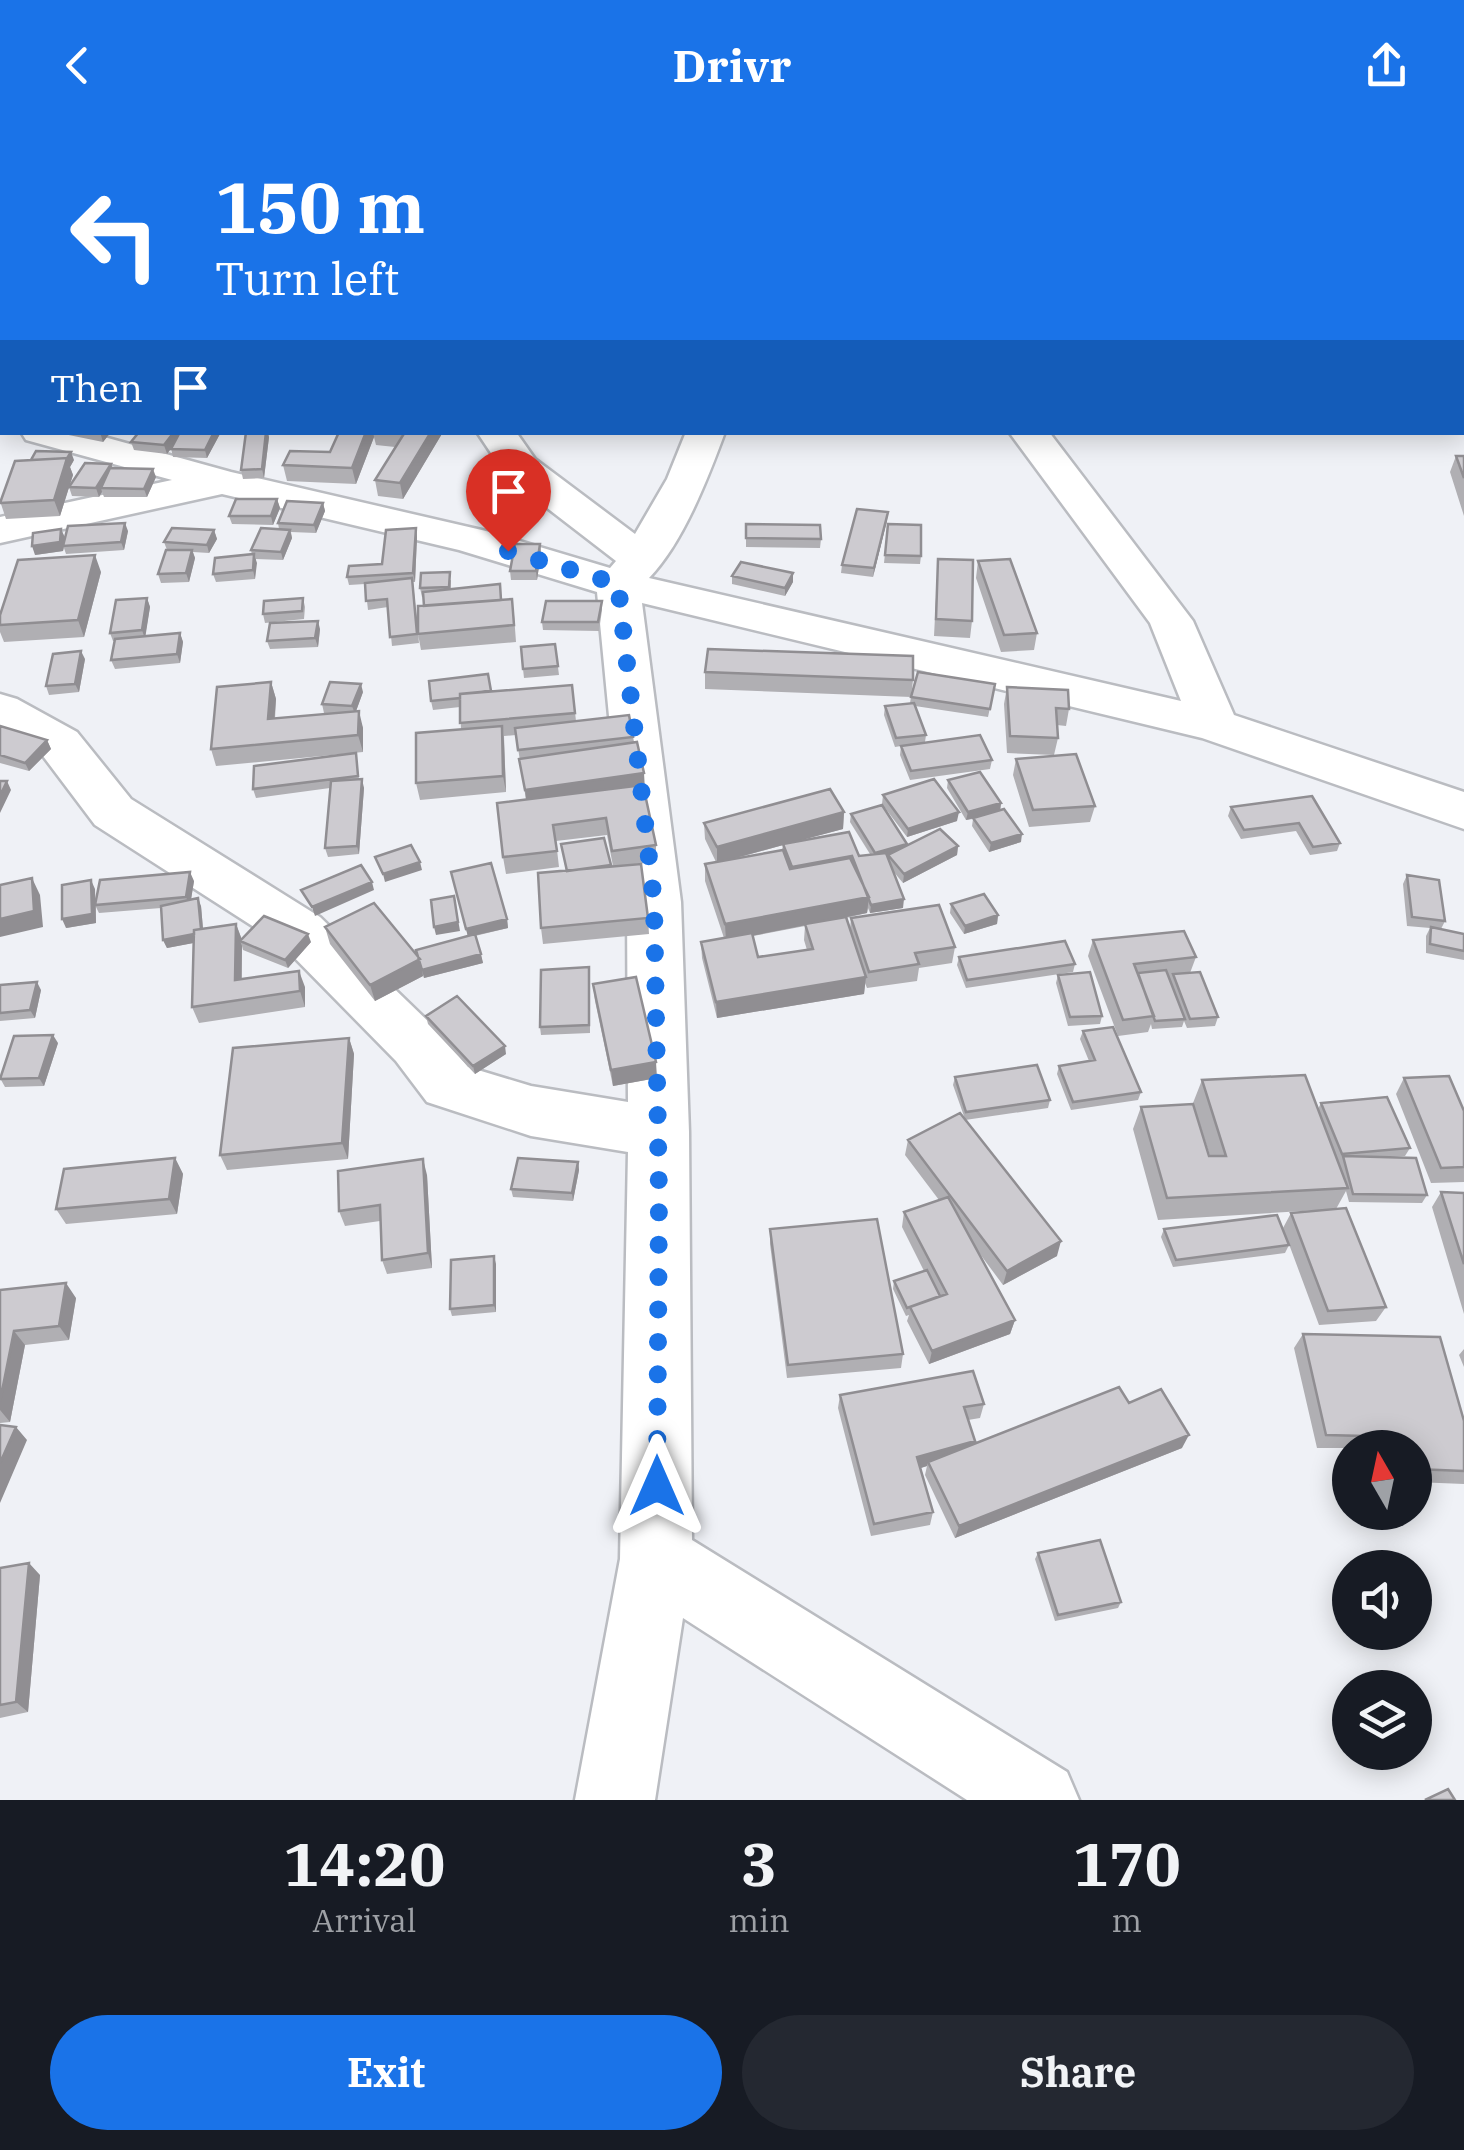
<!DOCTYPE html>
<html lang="en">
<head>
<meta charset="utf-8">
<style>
  :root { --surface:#171b24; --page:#242831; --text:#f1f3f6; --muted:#9ea1a6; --accent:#1a73e8 }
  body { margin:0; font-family:"IBM Plex Serif",serif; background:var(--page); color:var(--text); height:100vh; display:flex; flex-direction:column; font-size:38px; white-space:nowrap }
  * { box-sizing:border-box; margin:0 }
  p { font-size:32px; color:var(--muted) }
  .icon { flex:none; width:55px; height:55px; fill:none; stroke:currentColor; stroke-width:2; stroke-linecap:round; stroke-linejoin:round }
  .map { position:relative; height:1670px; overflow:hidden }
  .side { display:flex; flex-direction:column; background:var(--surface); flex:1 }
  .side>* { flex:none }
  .guide { position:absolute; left:0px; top:0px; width:1465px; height:305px; box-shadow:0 5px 25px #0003; background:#1a73e8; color:#fff; overflow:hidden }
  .needle { width:65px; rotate:351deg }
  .controls { position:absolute; left:1332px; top:1300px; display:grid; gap:20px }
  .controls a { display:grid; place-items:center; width:100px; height:100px; border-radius:50%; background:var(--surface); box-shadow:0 5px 25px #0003; font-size:50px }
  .pin { position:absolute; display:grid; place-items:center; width:85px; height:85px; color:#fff; margin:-102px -42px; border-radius:50% 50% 50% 0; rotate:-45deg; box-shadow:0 0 10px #0007 }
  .pin .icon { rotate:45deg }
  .me { position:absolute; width:110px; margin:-55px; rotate:0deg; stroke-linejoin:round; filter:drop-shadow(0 0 8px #0008) }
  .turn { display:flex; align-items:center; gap:35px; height:210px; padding:0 50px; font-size:45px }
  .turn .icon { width:130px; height:130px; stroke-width:2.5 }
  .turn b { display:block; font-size:70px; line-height:85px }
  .then { display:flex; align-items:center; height:95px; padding:0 50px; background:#0003; gap:20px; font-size:38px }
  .eta { display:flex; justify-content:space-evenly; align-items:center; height:170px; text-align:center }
  .eta b { font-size:60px; font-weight:700; line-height:70px }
  .action { display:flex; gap:20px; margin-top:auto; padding:20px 50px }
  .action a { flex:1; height:115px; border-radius:60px; background:var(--accent); color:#fff; font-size:40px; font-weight:700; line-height:115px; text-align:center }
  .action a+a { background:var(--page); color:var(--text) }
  header { display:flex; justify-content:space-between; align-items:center; height:130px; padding:0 50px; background:var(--accent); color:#fff; font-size:45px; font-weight:700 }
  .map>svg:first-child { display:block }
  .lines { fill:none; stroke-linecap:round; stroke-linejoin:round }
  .minor-casing { stroke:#babcc1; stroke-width:5 }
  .minor { fill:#fff; fill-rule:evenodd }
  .wall { fill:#b0afb3; fill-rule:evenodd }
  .shaded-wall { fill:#908e92 }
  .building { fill:#cdcbd0; stroke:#908e92; stroke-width:2.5 }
  .route { stroke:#1a73e8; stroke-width:18; stroke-dasharray:0 32.4 }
</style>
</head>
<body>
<header><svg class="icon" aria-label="back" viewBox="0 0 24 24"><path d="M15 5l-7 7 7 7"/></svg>Drivr<svg class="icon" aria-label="share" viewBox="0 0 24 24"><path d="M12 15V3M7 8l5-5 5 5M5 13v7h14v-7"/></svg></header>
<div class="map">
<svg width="1464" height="1670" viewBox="0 0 1464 1670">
  <rect width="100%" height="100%" fill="#eff1f6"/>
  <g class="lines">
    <g class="minor-casing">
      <path id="minor" d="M790,0H820V2H790Z
        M2,84V104L0,105V85Z
        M21,302H86L231,342L486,401L610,438L616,431L507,347L477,302H516L535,329L635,404L667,349L686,302H725C708,348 683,413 649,448L1181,571L1150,493L1009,302H1049L1193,491L1234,585L1464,662V699L1202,608L642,473L681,772L689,1002L692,1410L1067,1642L1079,1670H967L683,1488L655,1670H575L620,1429L628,1022L531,1006L427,972L396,931L282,815L95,695L43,626L0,601V564L17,569L77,602L131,669L320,787L436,899L468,937L531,956L628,972L627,772L597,462L459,420L222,364L0,413V387L172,350L26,310Z"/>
    </g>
    <use href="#minor" class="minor"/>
  </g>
  <path class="wall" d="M0,0H112V2H2V36H0Z
    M355,0H380V2H355Z
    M504,0H523V2H504Z
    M569,0H753V2H697V1V2H570Z
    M1147,0H1275L1277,2H1148Z
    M1390,0H1464V26L1462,24V2H1390Z
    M54,302H111L103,312Z
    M221,302L207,328L173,327L171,318L167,324L134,320L131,312Z
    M339,302H443L403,369L378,366L375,350L395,317L376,315L374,307L356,354L287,351L283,335L330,322Z
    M269,307L264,348L243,349L241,340Z
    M1456,326H1464V386L1450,342Z
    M74,330L70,337L73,345L69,357L111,334L113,338L156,347L147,367H104L102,362L99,367L72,366L69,357L60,386L6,389L0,371Z
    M277,369L280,378L273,395L232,394L229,386Z
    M323,373L325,381L316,403L291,402L292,408L283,430L256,429L255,449L216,452L213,444L252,425L251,420L279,399L278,393Z
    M887,390L873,447L841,443L842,435Z
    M746,394L821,409L820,418L746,417Z
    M888,394L921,426L920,434L884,433Z
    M416,398L417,407L415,452H413L419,513L392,516L388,477L368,480L365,454L349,455L347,447L382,434Z
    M61,399L65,408L128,401L124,420L66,424L64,418L63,421L35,425Z
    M214,400L217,409L209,423L193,422L195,428L189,452L161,453L158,444L167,420L164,412Z
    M541,423L537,450H511L510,441Z
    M938,429L972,491L970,508L934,506Z
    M978,431L1037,503L1034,520L1001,522L976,448Z
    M101,442L84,507L4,512L0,502V485Z
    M732,446L793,452L785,466L732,454Z
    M451,450V459L501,469L514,485L516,512L421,520L418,504L424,476V467H422L420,458Z
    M147,468L150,477L145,506L180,503L183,512L180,533L115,539L111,530L115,511H113L110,503Z
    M303,468L305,477L304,489L265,493L263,484Z
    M602,471V480L599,501L543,500L542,492Z
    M320,499L318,517L270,519L267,511Z
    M555,514L559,545L524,548L523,539Z
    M85,529L79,562L49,565L46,556Z
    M705,542L913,550L911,567L705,559Z
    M271,552L276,569L275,589L331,583H324L322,574L363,562L356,581L363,598V622L216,636L211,619Z
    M995,554L988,587L915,576L926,605L925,612L992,630L990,639L910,650L900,625L901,616L895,617L884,585L885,576L910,573L911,567Z
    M572,555L576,591L633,607L656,715V732L635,734L648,788L649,804L543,814L541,798L566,741L561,714L613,736L607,705L556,711L559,737L506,744L503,727L526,670L516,605L504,606L506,662L420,670L416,653L461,599L460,577L433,580L431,571L491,561Z
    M1007,557L1069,579L1066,596L1057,595L1058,608L1054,625L1007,623L1004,574Z
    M0,596L47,610L51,619L29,641L0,633Z
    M356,623L359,649L364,658L359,724L328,727L325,718L330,658L256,668L253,659Z
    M1016,629L1095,676L1090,692L1029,697L1013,645Z
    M948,650L1001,673L1000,680L1021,712L989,722L972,696L973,689L966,690L947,658Z
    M883,665L957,691L907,707L882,674Z
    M1312,666L1340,713L1337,721L1310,725L1296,701L1241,709L1228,686L1231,677Z
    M844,682L843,699L793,712L859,726L870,724L850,692L851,684L907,714L906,716H958L957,725L903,753L893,741L903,778L870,783L868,778L867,783L846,788L850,800L851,788L955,817L952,833L919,838L917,851L867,858L865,853L864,864L717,888L702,828L701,812L724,808L705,751V734L716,732L705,709L704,693ZM783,715L782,720L733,729ZM805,796L804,810L807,820L758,827L753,806Z
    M1407,745L1445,791L1441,799L1464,804V830L1426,823V806L1430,798L1407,796L1403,754Z
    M194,751L191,769L201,776L203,798L236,794L242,810L311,812L288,838L243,820L242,816V849L305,857V877L199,893L192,877L193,813L167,818L163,810L161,778L99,783L96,777V793L66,798L95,759V771Z
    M453,751L507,789L508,798L475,806L483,833L424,848L423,843V846L375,871L330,814L325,797L418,828L468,806Z
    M951,774L998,785L997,794L964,804L950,783Z
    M1093,810L1196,827L1190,843L1218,887L1215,896L1187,898L1184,891L1182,897L1152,899L1151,894L1148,902L1118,906L1088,826Z
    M959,827L1075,834L1073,842L966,858L957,835Z
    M1058,845L1102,886L1100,894L1068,896L1056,853Z
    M590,846V903L541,905L540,897Z
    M593,854L657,948L613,956L595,871Z
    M0,855L41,860L35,888L0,891Z
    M426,886L506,924L475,944L428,894Z
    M1083,901L1141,962L1138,970L1071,980L1057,944L1059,936L1089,931L1080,909Z
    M349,908L354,924L348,1029L227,1040L220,1025Z
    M58,913L44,956L5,957L0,948Z
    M955,947L1050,970L1048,978L965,990L1057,1126L1003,1155L977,1120L1015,1190L1010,1204L929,1234L907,1191L909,1185L906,1186L893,1159L894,1151L924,1141L902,1097L904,1082L939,1070L905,1025L908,1010L965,989L953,955Z
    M1404,948L1464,981V1052L1431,1053L1396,964Z
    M1202,950L1318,979L1321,973L1410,1018L1405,1026L1385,1027L1427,1065L1422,1073L1349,1072L1346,1061L1336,1079L1386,1177L1376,1191L1319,1195L1283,1098L1291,1083L1319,1080L1158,1090L1133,999L1141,977L1210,1026L1193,973Z
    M175,1028L183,1044L177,1084L66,1094L56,1079Z
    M578,1032L579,1040L573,1071L513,1067L511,1059Z
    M427,1045L432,1138L387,1144L382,1130L380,1091L345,1096L339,1081Z
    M1441,1062L1464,1063V1184L1432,1077Z
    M770,1099L903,1224L901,1238L787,1248L770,1114Z
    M1164,1099L1289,1115L1285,1123L1173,1137L1161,1107Z
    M496,1134V1182L452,1186L450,1179Z
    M0,1160L76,1168L69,1210L25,1215L10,1292L0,1293Z
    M1303,1204L1464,1291V1354L1415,1352V1318H1317L1294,1218Z
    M1464,1219V1237L1459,1225Z
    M840,1265L984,1274L980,1288L968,1290L975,1311L974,1314L1129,1273L1182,1318L955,1408L925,1345L927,1336L921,1338L933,1382L930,1395L871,1406L838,1278Z
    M1038,1423L1121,1472L1118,1478L1055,1491L1035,1429Z
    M0,1438L40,1445L28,1582L0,1588Z"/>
  <path class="shaded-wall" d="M484,0H502V2H484Z
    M2,67V88L0,90V70Z
    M100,302H111L103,312Z
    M174,302H183L167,324L164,315Z
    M214,302H221L207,328L205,320Z
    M266,302H268L269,307L264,348L262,339Z
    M366,302H373L374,307L356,354L352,338Z
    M431,302H443L403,369L400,353Z
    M71,322L74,330L70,337L73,345L60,386L54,370L64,335Z
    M111,334L114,342L101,358L102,362L99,367L96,358Z
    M153,339L156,347L147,367L144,359Z
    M277,369L280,378L273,395L271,386Z
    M323,373L325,381L316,403L314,395Z
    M888,382L887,390L873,447L874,438Z
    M125,393L128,401L124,420L121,412Z
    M416,398L417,407L415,452L413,443Z
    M61,399L65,408L63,421L35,425L32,416Z
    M214,400L217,409L209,423L207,415Z
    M290,400L292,408L283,430L281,422Z
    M540,414L541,423L537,450L536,441Z
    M192,420L195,428L189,452L186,443Z
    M254,424L257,433L255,449L253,440Z
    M95,425L101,442L84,507L78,490Z
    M793,443V452L785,466V458Z
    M147,468L150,477L145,509L142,500Z
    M318,491L320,499L318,517L315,508Z
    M180,503L183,512L180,533L177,524Z
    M81,521L85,529L79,562L75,554Z
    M271,552L276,569L273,606L268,589Z
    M361,554L363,562L355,584L352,576Z
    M359,581L363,598V622L358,605Z
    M502,596L504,613L506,662L503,646Z
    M47,610L51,619L29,641L25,633Z
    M644,643L645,660L527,677L525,660Z
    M362,649L364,658L359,724L357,716Z
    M7,651L11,660L0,683V666Z
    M1001,673L1000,682L966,690L968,682Z
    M844,682L843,699L717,733V717Z
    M959,682L957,691L907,707L908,699Z
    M1022,704L1021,712L989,722L991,713Z
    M907,714L905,723L874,731L875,723Z
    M958,716L957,725L903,753L904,744Z
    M420,732L422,740L385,752L383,744Z
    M190,742L194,751L190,776L186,767Z
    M32,748L40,765L43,797L0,807V789Z
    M91,750L95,759L96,793L66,798L62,789Z
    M372,752L374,760L315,786L312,777Z
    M454,766L460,801L436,805L434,797Z
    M869,767L867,783L726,811L725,794Z
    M198,768L201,776L204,811L167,818L163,810Z
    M904,769L903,778L870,783L871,775Z
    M998,785L997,794L964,804L965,796Z
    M507,789L508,798L468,807L466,799Z
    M236,794L242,810L240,811L242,816L241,866L235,850Z
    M308,804L311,812L288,838L285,830Z
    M481,824L483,833L424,848L422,840Z
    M420,829L423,846L375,871L370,855Z
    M299,841L305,857V877L300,861Z
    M866,847L864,864L717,888L716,872Z
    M37,852L41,860L35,888L30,880Z
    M53,905L58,913L44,956L39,948Z
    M349,908L354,924L348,1029L342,1013Z
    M505,916L506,924L475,944L473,936Z
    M656,932L657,948L613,956L611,940Z
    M175,1028L183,1044L177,1084L169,1069Z
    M423,1029L427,1045L432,1138L428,1123Z
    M578,1032L579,1040L573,1071L572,1063Z
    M1061,1111L1057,1126L1003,1155L1007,1141Z
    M494,1126L496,1134V1182L494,1175Z
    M66,1153L76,1168L69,1210L59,1196Z
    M1015,1190L1010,1204L929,1234L932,1221Z
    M14,1201L25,1215L10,1292L0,1280V1271Z
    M16,1297L27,1310L0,1373V1333Z
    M1189,1305L1182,1318L955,1408L959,1396Z
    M975,1311L971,1324L928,1332L927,1336L914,1340L917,1327Z
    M29,1433L40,1445L28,1582L16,1572Z"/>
  <path class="building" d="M0,0H48L46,2H2V9H0Z
    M85,0H107L105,2H83Z
    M573,0H687L656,2H573Z
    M1158,0H1226L1227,2H1159Z
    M1230,0H1275L1277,2H1232Z
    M1395,0H1450L1424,2H1397Z
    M0,47H2V67L0,70Z
    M1462,67H1464V90H1462Z
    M2,162V184H0V163Z
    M139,302H174L164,315L131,312Z
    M180,302H214L205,320L171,319Z
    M246,302H266L262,339L241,340Z
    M339,302H366L352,338L283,335L290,321L330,322Z
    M405,302H431L400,353L375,350Z
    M36,321L71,322L66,330L67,328L31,330Z
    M1456,326H1464V348Z
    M67,328L54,370L0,373L15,331Z
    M85,333L111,334L96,358L69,357Z
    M110,338L153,339L144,359L101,358Z
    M236,369H277L271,386H229Z
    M287,371L323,373L314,395L278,393Z
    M857,379L888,382L874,438L842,435Z
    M125,393L121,412L63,416L68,396Z
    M746,394L820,395L821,409L746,408Z
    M888,394L921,395V426L885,425Z
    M172,398L214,400L207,415L164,412Z
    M261,398L290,400L281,422L251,420Z
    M416,398L413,443L347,447L349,436L382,434L386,400Z
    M61,399L60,412L32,416L33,403Z
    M515,414H540L536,441H510Z
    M166,420H192L186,443L158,444Z
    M254,424L253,440L213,444L215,428Z
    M95,425L78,490L0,495V485L18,430Z
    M938,429L973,430L972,491L936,489Z
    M1010,429L1037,503L1004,505L978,431Z
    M741,432L793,443L785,458L732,446Z
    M450,442L449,457L420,458L421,443Z
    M412,448L417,504L390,507L387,469L366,471L365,453Z
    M500,454L501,470L424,476L423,462Z
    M147,468L142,500L110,503L116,470Z
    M303,468L302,481L263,484L264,471Z
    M512,469L514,495L418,504V476Z
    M546,471H602L598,492H542Z
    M318,491L315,508L267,511L270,493Z
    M180,503L177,524L111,530L115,509Z
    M555,514L558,536L523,539L521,517Z
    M708,519L913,526V550L705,542Z
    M81,521L75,554L46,556L53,524Z
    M918,542L995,554L990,579L911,567Z
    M488,544L491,561L460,564V568L431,571L429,551Z
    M271,552L268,589L359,581L358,605L211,619L217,557Z
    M330,552L361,554L352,576L322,574Z
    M572,555L575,583L460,593V564Z
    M1007,557L1068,560L1069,579L1056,578L1058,608L1010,606Z
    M914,573L926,605L896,608L885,576Z
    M629,585L633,607L518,620L515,598Z
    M0,596L47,610L25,633L0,625Z
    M502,596L503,646L416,653V603Z
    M980,605L992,630L911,641L901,616Z
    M637,612L644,643L525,660L519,629Z
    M356,623L358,646L253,659L254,636Z
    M1076,624L1095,676L1033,680L1016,629Z
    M980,642L1001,673L968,682L948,650Z
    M362,649L357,716L325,718L331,651Z
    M934,649L959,682L908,699L883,665Z
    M0,651H7L0,666Z
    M643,655L656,715L612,721L606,688L553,695L557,721L503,727L497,673Z
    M830,659L844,682L717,717L704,693Z
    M1312,666L1340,713L1313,717L1299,693L1244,700L1231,677Z
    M882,675L907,714L875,723L851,684Z
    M1004,679L1022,704L991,713L973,688Z
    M940,699L958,716L904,744L888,725Z
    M849,702L859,726L886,723L904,769L871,775L852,726L792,737L783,714Z
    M604,708L611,735L567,741L561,714Z
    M411,715L420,732L383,744L375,727Z
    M783,720L790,739L850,728L869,767L725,794L705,734Z
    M491,733L507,789L466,799L451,742Z
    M641,734L648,788L541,798L538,743Z
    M361,735L372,752L312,777L301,760Z
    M190,742L186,767L95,775L100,750Z
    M1407,745L1439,750L1445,791L1412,787Z
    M32,748L34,781L0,789V755Z
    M91,750L92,784L62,789V755Z
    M984,764L998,785L965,796L951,774Z
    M454,766L458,792L434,797L431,770Z
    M198,768L201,799L194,800V804L163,810L161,776Z
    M374,773L420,829L370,855L325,797Z
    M939,775L955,817L915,823L919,834L869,842L851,788Z
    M264,786L308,804L285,830L240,811Z
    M846,787L866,847L716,872L701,812L752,803L758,827L813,819L805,794Z
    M236,794L235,850L299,841L300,861L192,877L194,800Z
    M1431,797L1464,804V821L1430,814Z
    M1184,801L1196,827L1134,834L1154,886L1123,890L1093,810Z
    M475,804L481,824L422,840L416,820Z
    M1065,811L1075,834L967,850L959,827Z
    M589,837V895L540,897L541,840Z
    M1166,840L1185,889L1155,891L1138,843Z
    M1090,842L1102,886L1070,887L1058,845Z
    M1200,842L1218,887L1190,889L1173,844Z
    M636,847L656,932L611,940L593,854Z
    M37,852L30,880L0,883V855Z
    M457,866L505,916L473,936L426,886Z
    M1113,897L1141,962L1073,972L1059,936L1095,930L1083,901Z
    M53,905L39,948L0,949L14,906Z
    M349,908L342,1013L220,1025L233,918Z
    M1037,935L1050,970L966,982L955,947Z
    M1305,945L1348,1058L1167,1068L1141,977L1193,974L1209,1026H1226L1202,950Z
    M1449,946L1464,981V1037L1441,1038L1404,948Z
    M1387,967L1410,1018L1342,1024L1321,973Z
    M960,983L1061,1111L1007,1141L908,1010Z
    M1343,1026L1416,1028L1427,1065L1353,1064Z
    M175,1028L169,1069L56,1079L64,1039Z
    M518,1028L578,1032L572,1063L511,1059Z
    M423,1029L428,1123L382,1130L380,1075L339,1081L338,1041Z
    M1441,1062L1464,1063V1134Z
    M948,1067L1015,1190L932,1221L910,1177L947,1164L904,1082Z
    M1346,1078L1386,1177L1328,1181L1291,1083Z
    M1277,1085L1289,1115L1176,1130L1164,1099Z
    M877,1089L903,1224L788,1235L770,1099Z
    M494,1126V1175L450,1179L451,1130Z
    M927,1140L940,1166L907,1178L894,1151Z
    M66,1153L59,1196L14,1201L0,1271V1160Z
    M1303,1204L1440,1207L1464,1291V1341L1415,1339V1318H1407L1404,1307L1326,1305Z
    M973,1241L984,1274L964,1277L975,1311L917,1327L933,1382L874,1394L840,1265Z
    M1119,1257L1129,1273L1161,1259L1189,1305L959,1396L928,1332Z
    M0,1295L16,1297L0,1333Z
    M1100,1410L1121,1472L1058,1485L1038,1423Z
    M29,1433L16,1572L0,1575V1438Z
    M1448,1659L1455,1670H1425Z"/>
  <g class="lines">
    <path class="route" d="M508,421L618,454L654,772L659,1065L657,1356"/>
  </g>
</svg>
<div class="controls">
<a><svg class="needle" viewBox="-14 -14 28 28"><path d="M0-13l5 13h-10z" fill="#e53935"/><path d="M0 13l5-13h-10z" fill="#9ea1a6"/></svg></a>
<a><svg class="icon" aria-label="sound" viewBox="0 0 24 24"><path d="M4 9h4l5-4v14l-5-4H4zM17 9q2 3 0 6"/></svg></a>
<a><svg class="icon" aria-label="layers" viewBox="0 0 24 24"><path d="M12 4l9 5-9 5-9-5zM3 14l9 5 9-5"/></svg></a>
</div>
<div class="pin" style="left:508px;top:421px;background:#d93025"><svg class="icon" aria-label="arrive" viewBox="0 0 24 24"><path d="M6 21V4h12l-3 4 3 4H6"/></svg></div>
<svg class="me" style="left:657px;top:1356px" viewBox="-20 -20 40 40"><path d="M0-17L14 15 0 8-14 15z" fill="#1a73e8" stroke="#fff" stroke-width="4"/></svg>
<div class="guide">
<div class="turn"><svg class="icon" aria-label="left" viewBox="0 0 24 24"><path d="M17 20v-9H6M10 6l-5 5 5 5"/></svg><div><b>150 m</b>Turn left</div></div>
<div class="then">Then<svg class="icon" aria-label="arrive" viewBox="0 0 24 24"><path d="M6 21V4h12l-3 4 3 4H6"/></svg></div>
</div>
</div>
<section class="side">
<div class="eta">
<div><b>14:20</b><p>Arrival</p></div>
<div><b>3</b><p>min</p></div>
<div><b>170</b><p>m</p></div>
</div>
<div class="action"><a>Exit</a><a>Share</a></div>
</section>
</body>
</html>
